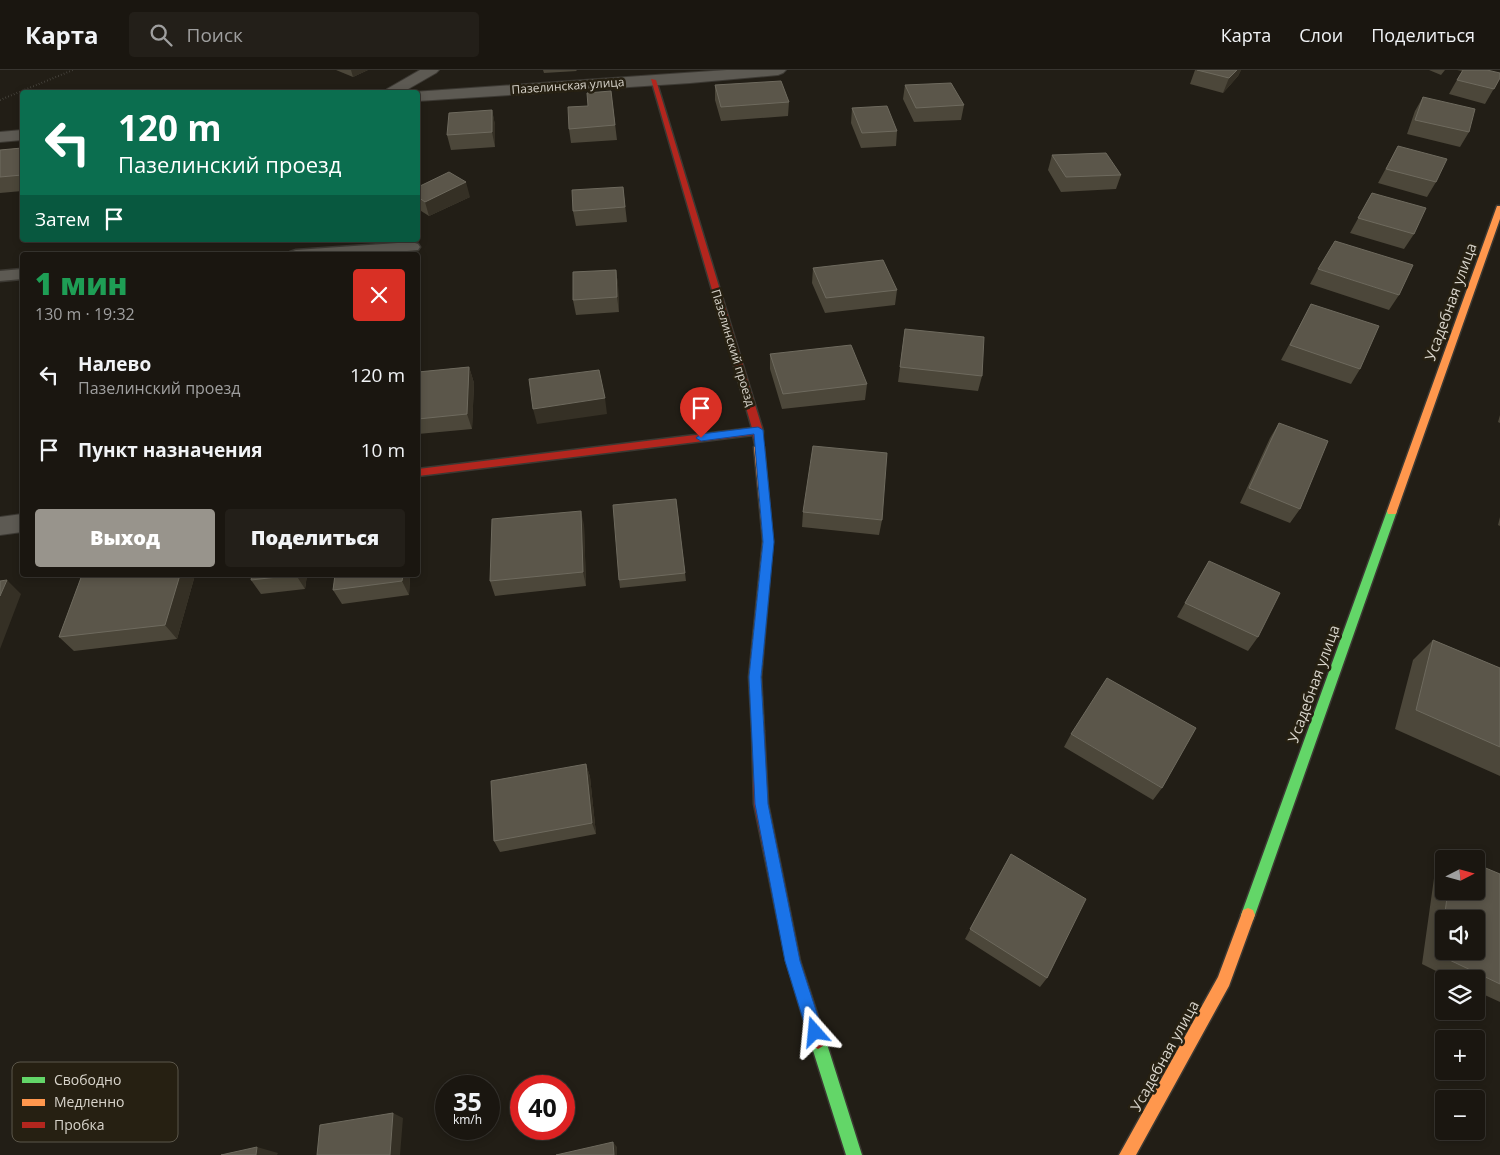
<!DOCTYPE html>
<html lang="ru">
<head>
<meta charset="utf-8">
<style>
  :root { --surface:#1a1610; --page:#231f19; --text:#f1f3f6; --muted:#9f9f9f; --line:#383530; --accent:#98948c }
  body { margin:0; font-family:"Open Sans",sans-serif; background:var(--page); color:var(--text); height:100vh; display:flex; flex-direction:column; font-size:19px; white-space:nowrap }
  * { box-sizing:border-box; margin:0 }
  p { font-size:16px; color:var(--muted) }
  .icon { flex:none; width:28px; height:28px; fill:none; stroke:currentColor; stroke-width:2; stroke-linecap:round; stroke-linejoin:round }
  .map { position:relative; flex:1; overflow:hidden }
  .sheet { position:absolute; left:20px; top:182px; width:400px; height:325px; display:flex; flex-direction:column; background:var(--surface); border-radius:5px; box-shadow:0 2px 8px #0003,0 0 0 1px var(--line) }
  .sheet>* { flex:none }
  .banner { position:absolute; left:20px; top:20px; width:400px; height:152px; border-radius:5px; box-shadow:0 2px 8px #0003,0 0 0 1px var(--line); background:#0b6e4f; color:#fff; overflow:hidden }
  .needle { width:32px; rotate:84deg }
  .fabs { position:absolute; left:1435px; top:780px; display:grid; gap:10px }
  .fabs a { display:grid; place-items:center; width:50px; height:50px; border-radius:5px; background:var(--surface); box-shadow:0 2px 8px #0003,0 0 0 1px var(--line); font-size:25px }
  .speed { position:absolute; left:435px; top:1005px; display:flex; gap:10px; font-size:25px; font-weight:700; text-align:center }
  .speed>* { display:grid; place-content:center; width:65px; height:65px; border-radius:50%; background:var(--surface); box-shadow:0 2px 8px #0003,0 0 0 1px var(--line); line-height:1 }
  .speed small { font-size:12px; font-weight:400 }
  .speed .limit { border:8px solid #d22; background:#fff; color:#111 }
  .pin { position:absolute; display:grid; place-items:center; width:42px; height:42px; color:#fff; margin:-51px -21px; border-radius:50% 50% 50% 0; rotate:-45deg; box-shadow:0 0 5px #0007 }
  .pin .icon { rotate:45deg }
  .me { position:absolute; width:55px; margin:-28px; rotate:342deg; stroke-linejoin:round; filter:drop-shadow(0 0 4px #0008) }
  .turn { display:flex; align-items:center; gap:18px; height:105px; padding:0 15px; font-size:22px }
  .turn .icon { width:65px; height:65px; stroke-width:2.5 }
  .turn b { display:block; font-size:35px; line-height:42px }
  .then { display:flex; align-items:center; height:48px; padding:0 15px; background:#0003; gap:10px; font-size:19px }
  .round { display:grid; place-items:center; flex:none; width:52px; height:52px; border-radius:5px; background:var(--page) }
  .overview { display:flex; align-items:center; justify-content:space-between; height:85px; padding:0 15px }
  h1 { font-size:30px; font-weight:800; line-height:38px; color:#1e9e55 }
  .primary-button { display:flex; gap:10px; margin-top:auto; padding:10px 15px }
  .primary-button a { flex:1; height:58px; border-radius:5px; background:var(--accent); color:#fff; font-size:20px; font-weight:800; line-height:58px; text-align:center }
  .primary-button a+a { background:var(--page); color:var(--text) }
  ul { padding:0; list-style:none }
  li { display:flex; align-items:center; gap:15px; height:75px; padding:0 15px }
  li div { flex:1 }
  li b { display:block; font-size:19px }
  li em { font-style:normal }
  header { display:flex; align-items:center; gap:30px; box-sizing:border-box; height:70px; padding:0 25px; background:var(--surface); border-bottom:1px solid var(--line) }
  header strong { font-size:24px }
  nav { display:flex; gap:28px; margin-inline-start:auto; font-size:18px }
  .search { width:350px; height:45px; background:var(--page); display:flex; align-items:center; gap:12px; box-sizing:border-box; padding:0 18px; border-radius:5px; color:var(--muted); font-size:19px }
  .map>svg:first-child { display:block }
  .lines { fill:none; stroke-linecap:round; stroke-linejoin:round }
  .lane-casing { stroke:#3c3933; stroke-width:3 }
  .street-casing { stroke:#3c3933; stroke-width:2 }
  .fast-casing { stroke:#3c3933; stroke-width:3 }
  .slow-casing { stroke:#3c3933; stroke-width:3 }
  .jam-casing { stroke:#3c3933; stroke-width:3 }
  .path { stroke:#5c5a54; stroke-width:2; stroke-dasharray:0.5 2.5; stroke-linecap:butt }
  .lane { fill:#5d5a53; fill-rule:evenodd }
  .street { fill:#5d5a53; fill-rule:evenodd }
  .fast { fill:#63d668; fill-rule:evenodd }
  .slow { fill:#ff974d; fill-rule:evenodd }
  .jam { fill:#b3261e; fill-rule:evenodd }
  .wall { fill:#4c473a; fill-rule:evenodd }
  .shaded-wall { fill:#353025 }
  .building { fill:#5b564a; stroke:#6e6a5e }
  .route { fill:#1a73e8; stroke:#114b97 }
  .labels { text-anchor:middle; stroke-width:5; stroke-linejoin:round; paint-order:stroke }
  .far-street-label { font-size:12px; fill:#d8d4cb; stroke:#262012 }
  .street-label { font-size:15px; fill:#d8d4cb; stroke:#262012 }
  .key { fill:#262012; stroke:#5b564a; stroke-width:1 }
  .key-label { font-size:14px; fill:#d8d4cb }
</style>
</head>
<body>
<header>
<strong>Карта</strong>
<div class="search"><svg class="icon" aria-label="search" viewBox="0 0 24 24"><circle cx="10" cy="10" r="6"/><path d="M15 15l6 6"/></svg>Поиск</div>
<nav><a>Карта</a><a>Слои</a><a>Поделиться</a></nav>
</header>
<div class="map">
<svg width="1500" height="1085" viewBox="0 0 1500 1085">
  <rect width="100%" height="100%" fill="#221e16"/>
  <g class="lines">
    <g class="lane-casing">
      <path id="lane" d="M412,172L418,174L420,177L418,180L365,185H288L290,182L296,180Z
        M22,199V209L0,211V201Z"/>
    </g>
    <g class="street-casing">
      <path id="street" d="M420,0H439L436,3L403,22H385L387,19Z
        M727,0H786L783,3L778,5L690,13L418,31V22H413Z
        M22,60V70L0,72V62Z
        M22,444V462L0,465V447Z"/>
    </g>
    <g class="fast-casing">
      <path id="fast" d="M1392,437L1397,441L1255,845L1253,850L1248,852L1243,850L1241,845L1387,441Z
        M818,963L823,966L826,971L862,1085H846L810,971L813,966Z"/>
    </g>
    <g class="slow-casing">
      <path id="slow" d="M1497,136H1500V149L1397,441L1396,444H1388L1387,441Z
        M759,374L764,377L773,471L761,607L764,661L762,665L758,666L754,665L752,661L749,607L763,471L754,377Z
        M1248,838L1253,840L1255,845L1229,916L1136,1085H1119L1218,907L1243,840Z"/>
    </g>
    <g class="jam-casing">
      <path id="jam" d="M651,9L656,10L763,361L762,379H756L753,365L418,406V399L752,358Z
        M758,656L762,657L764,661L768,734L800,891L826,971L823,976L818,979L813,976L810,971L786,891L754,734L752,661L754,657Z"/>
    </g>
    <path class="path" d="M0,30L73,0"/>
    <use href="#lane" class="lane"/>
    <use href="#street" class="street"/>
    <use href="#fast" class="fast"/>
    <use href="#slow" class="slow"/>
    <use href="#jam" class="jam"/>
  </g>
  <path class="wall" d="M336,0H368L353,7Z
    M543,0H576L577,1L544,3Z
    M1195,0H1241L1238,6L1223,23L1190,14Z
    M1429,0H1445L1441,5Z
    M1457,0H1488L1500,8L1485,34L1449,24L1462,1Z
    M715,15L789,32L788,46L721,51L715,30Z
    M905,15L964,35L961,50L914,52L903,29Z
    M611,21L617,70L571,73L569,59L588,36Z
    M1423,27L1469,62L1460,77L1407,64L1415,41Z
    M852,38L897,61L896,76L861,78L851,53Z
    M492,40L495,55V77L451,80L447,65Z
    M1398,76L1436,112L1427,127L1378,113Z
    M22,78V121L0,123V80Z
    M1052,85L1121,105L1116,119L1061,122L1048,100Z
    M418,117L470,127L429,146L418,139Z
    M623,117L627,152L576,156L573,141Z
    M1372,123L1414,164L1404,179L1350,163Z
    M813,198L897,220L895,235L825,243L812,213Z
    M1318,199L1399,225L1389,240L1310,214Z
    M616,200L618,215L619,242L576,245L573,230Z
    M1311,234L1360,299L1351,314L1281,290Z
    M905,259L982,306L978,321L898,312Z
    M770,284L867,314L865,330L782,339L770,299Z
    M469,297L474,313L472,359L418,364V302Z
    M1500,345V353L1498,352Z
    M1279,353L1300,439L1290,453L1240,433L1270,368Z
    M676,429L686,511L620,518L619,510Z
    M803,442L882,450L879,465L802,457Z
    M1500,447V456L1498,455Z
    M584,455L586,516L495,526L490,511Z
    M1209,491L1258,567L1248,581L1177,547Z
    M82,505H195L177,569L74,581L59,567Z
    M252,505H307L305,519L261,524L251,510Z
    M335,505H410L409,525L342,534L333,520Z
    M1433,570L1500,598V706L1395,659L1413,590Z
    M1071,664L1162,718L1153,730L1064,677Z
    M586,694L590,707L596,764L500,782L494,771Z
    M1453,783L1466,789H1444Z
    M1011,784L1047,908L1040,917L965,869Z
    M1444,789V821H1476L1500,804V932L1476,921V909H1452L1422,894L1436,794ZM1444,849H1476L1444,881Z"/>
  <path class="shaded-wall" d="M351,0H368L353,7Z
    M1237,0H1241L1238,6L1223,23L1229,8Z
    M492,40L495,55V77L492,62Z
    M466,112L470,127L429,146L425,132Z
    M616,200L618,215L619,242L617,227Z
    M469,297L474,313L472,359L467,344Z
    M605,328L607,344L537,354L533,339Z
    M581,441L584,455L586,516L583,502Z
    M180,505H195L177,569L165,555Z
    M296,505H307L305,519Z
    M403,505H410L409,525L402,511Z
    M7,510L21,524L0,579V526Z
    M586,694L590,707L596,764L592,753Z
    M393,1043L403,1048L400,1085H390Z
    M613,1072L617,1077V1085H614Z
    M257,1077L278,1083L277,1085H256Z"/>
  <path class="building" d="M1197,0H1237L1229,8Z
    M1463,0H1487L1500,3V8L1494,19L1457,10Z
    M781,11L789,32L721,37L715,15Z
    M951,13L964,35L916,38L905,15Z
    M611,21L615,55L569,59L568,37L588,36L587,23Z
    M1423,27L1475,39L1469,62L1415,50Z
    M887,36L897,61L862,63L852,38Z
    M492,40V62L447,65L449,43Z
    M1398,76L1447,89L1436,112L1386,99Z
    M22,78V105L0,107V80Z
    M1106,83L1121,105L1066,107L1052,85Z
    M449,102L466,112L425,132L418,127V117Z
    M623,117L625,137L573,141L572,120Z
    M1372,123L1426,138L1414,164L1358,148Z
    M1335,171L1413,195L1399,225L1318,199Z
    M883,190L897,220L826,228L813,198Z
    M616,200L617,227L573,230V202Z
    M1311,234L1379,256L1360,299L1290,275Z
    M905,259L984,267L982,306L900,297Z
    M851,275L867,314L783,324L770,284Z
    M469,297L467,344L418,349V302Z
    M599,300L605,328L533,339L529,309Z
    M1279,353L1328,371L1300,439L1249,418Z
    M813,376L887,383L882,450L803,442Z
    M676,429L685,503L619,510L613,435Z
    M581,441L583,502L490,511L492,449Z
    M1209,491L1280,523L1258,567L1185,533Z
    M82,505H180L165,555L59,567Z
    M252,505H295L251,510Z
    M335,505H403L402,511L333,520Z
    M7,510L0,526V511Z
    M1433,570L1500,598V677L1416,640Z
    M1107,608L1196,658L1162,718L1071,664Z
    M586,694L592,753L494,771L491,711Z
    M1453,783L1466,789H1452Z
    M1011,784L1086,829L1047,908L970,859Z
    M1476,794L1500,804V914L1439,885L1444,852V881H1476V849H1444L1448,821H1476Z
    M393,1043L390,1085H317L320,1055Z
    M613,1072L614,1085H556Z
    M257,1077L256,1085H221Z"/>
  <path class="route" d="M758,357L763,360L774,472L761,607L768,734L800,891L823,962L821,967L815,969L810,967L807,962L785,891L755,734L749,607L763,472L754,364L701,371L696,368L701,364Z"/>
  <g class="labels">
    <g class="far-street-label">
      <text transform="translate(568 16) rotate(-4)" y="4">Пазелинская улица</text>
      <text transform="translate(733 278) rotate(73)" y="4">Пазелинский проезд</text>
    </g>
    <g class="street-label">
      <text transform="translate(1451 232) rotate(-70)" y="5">Усадебная улица</text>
      <text transform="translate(1314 614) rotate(-70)" y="5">Усадебная улица</text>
      <text transform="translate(1165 986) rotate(-61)" y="5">Усадебная улица</text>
    </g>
  </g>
  <rect x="12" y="992" width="166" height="80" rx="8" class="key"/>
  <rect x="22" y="1007" width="23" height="6" fill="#63d668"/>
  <rect x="22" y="1029" width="23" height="7" fill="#ff974d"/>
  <rect x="22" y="1052" width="23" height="6" fill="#b3261e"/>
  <g class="key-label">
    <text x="54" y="1015">Свободно</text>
    <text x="54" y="1037">Медленно</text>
    <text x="54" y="1060">Пробка</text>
  </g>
</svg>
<div class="fabs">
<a><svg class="needle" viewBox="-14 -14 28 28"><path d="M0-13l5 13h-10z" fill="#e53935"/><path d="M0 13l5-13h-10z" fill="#9f9f9f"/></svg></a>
<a><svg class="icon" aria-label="sound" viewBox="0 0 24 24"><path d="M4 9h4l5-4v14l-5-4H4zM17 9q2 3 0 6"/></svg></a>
<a><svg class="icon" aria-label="layers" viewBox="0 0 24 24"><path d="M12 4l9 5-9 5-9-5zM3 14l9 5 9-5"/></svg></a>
<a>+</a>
<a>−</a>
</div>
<div class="speed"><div>35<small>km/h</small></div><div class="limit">40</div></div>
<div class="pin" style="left:701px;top:368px;background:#d93025"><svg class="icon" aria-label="arrive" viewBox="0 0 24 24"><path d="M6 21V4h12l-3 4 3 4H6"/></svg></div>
<svg class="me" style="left:815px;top:962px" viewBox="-20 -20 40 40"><path d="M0-17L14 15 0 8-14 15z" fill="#1a73e8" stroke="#fff" stroke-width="4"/></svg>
<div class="banner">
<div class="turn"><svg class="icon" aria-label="left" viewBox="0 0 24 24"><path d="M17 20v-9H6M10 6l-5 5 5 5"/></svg><div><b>120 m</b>Пазелинский проезд</div></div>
<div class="then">Затем<svg class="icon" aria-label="arrive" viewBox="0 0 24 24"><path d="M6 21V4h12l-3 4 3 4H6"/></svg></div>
</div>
<section class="sheet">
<div class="overview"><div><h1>1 мин</h1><p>130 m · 19:32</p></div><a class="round" style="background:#d93025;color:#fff"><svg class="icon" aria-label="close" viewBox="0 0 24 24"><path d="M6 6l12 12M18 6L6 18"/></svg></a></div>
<ul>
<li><svg class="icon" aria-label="left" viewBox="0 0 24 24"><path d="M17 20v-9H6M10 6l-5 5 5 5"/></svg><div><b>Налево</b><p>Пазелинский проезд</p></div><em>120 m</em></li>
<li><svg class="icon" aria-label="arrive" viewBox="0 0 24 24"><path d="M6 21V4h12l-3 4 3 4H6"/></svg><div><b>Пункт назначения</b></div><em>10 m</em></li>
</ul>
<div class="primary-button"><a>Выход</a><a>Поделиться</a></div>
</section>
</div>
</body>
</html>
